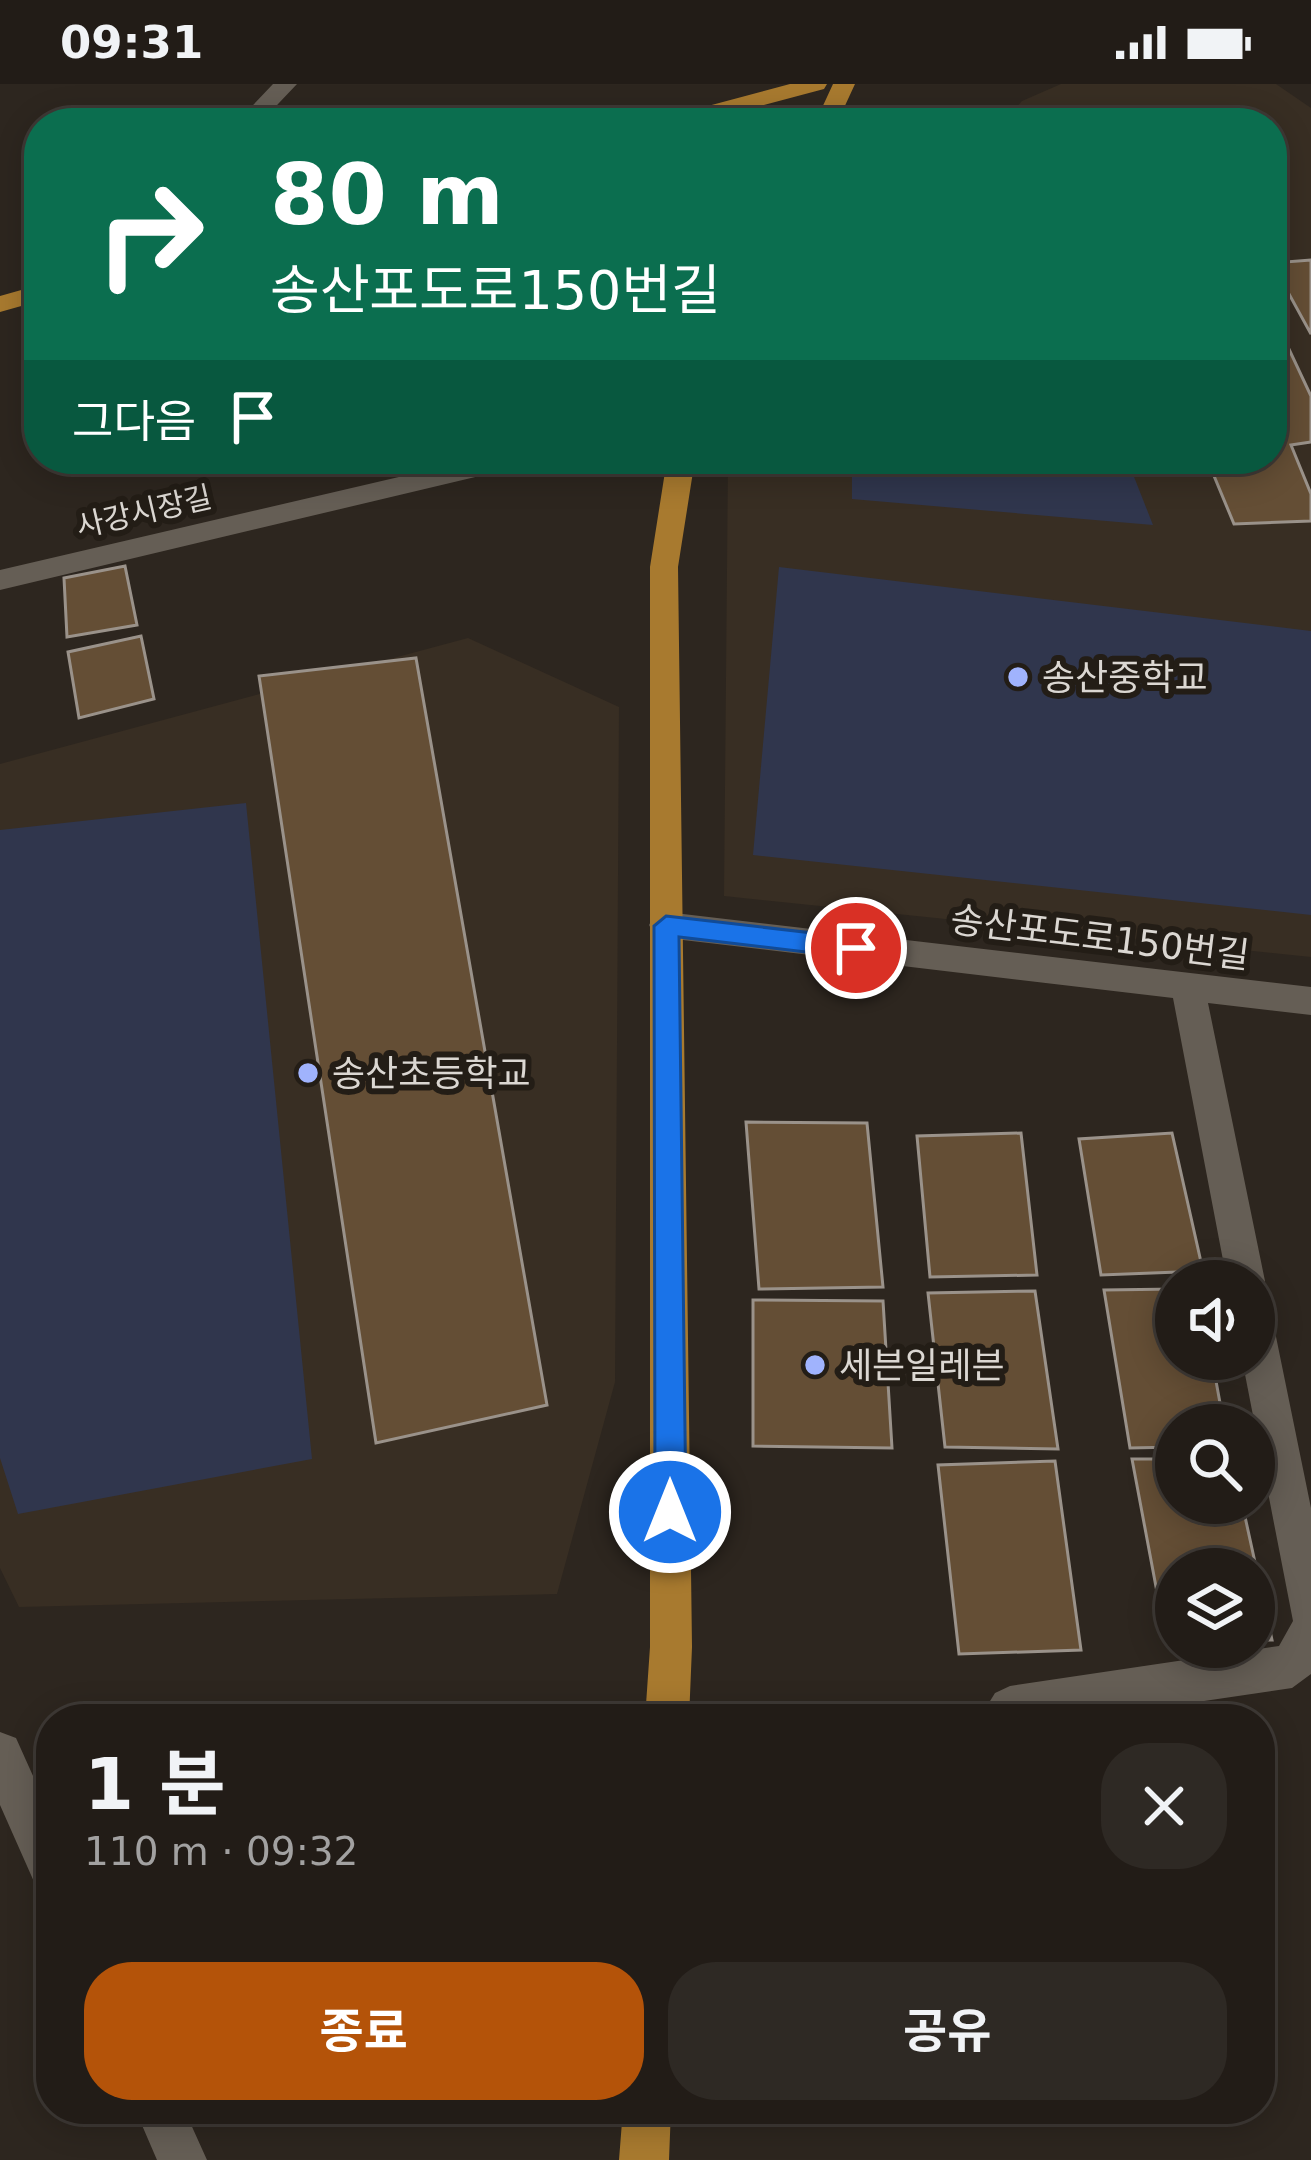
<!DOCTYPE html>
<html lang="ko">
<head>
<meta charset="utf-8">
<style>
  :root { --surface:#221c17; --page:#2e2924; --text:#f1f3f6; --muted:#a2a1a1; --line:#3f3a36; --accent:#b45309 }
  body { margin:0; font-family:"DejaVu Sans","Noto Sans KR",sans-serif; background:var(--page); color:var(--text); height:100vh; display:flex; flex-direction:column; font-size:45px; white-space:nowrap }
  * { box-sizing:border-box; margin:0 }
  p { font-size:39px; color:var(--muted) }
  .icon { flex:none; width:66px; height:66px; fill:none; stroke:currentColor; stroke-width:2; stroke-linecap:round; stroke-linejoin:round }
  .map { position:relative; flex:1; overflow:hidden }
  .side { position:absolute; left:36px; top:1620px; width:1239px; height:420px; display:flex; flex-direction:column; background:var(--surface); border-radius:48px; box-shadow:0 6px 30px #0003,0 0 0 3px var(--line) }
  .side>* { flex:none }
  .top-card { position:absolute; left:24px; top:24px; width:1263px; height:366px; border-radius:48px; box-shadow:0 6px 30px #0003,0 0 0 3px var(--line); background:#0b6e4f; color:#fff; overflow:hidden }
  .buttons { position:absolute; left:1155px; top:1176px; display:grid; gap:24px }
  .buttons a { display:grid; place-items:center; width:120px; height:120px; border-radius:50%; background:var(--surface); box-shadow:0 6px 30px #0003,0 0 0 3px var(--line); font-size:60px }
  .pin { position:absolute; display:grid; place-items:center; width:102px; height:102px; color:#fff; margin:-51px; border:6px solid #fff; border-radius:50%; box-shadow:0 3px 12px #0007 }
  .me { position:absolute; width:132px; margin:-66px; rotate:0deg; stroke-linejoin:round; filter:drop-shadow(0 0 9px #0008) }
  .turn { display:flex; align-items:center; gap:42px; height:252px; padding:0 48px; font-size:54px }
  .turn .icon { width:156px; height:156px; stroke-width:2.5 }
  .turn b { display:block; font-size:84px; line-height:102px }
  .then { display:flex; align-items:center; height:114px; padding:0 48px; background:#0003; gap:24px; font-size:45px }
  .round { display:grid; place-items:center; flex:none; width:126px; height:126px; border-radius:48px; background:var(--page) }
  .summary { display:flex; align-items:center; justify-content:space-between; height:204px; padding:0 48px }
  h1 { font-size:72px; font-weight:700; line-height:90px }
  .action { display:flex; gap:24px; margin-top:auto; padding:24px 48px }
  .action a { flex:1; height:138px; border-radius:48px; background:var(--accent); color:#fff; font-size:48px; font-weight:700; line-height:138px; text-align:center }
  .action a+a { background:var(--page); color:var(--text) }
  .status { display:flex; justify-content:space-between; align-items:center; height:84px; padding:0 60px; background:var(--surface); direction:ltr }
  .status svg { height:33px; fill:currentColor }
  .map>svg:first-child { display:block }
  .built { fill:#382e23 }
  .green { fill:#30364d }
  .building { fill:#644e35; stroke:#9a928a; stroke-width:3 }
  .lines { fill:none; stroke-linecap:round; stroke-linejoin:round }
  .minor { fill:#655e55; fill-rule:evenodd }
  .major { fill:#a87a2f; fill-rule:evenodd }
  .route { fill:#1a73e8; stroke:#114b97; stroke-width:3 }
  .poi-dot { fill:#a0b3fd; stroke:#231d16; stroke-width:4.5 }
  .labels { text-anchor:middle; stroke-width:12; stroke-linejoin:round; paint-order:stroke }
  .far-street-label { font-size:30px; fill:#dbd7d2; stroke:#231d16 }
  .poi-label { font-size:36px; fill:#dbd7d2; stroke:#231d16; text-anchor:start }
  .street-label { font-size:36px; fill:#dbd7d2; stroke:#231d16 }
</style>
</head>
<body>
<div class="status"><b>09:31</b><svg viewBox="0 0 49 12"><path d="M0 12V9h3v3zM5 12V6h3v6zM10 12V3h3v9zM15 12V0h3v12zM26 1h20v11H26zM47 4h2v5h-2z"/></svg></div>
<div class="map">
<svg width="1311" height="2076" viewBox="0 0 1311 2076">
  <rect width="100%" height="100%" fill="#2d261f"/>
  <path class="built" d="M1061,0H1276L1311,24V873L724,812L728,375H1272V39H1002L1022,17Z
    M468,554L619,623L615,1298L557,1510L19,1523L0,1484V680Z"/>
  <path class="green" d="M852,375H1127L1153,441L852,415Z
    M779,483L1311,547V831L753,771Z
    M246,719L312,1375L18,1430L0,1374V746Z"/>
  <path class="building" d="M1311,176V250L1272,179Z
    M1272,262L1288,263L1311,312V358L1291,361L1311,410V437L1234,440L1207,375H1272Z
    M125,482L137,541L67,553L64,494Z
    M141,552L154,615L79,634L68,568Z
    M416,574L547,1321L376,1359L259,592Z
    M746,1038L867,1039L883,1203L759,1205Z
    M1021,1049L1037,1191L930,1193L917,1052Z
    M1172,1049L1203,1187L1101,1191L1079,1055Z
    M1176,1205V1275H1212L1224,1341H1176V1363L1130,1364L1104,1206Z
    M1035,1207L1058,1365L945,1363L928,1209Z
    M753,1216L883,1217L892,1364L753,1362Z
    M1132,1375H1176V1419H1242L1272,1556H1254V1485H1176V1556H1166Z
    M1055,1377L1081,1566L959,1570L938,1381Z"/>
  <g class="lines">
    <path class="minor" d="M273,0H297L260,39H236Z
      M476,375H527L513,384L0,506V486Z
      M666,828L1311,903V931L1208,919L1265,1197L1259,1209L1254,1211V1197H1227L1173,914L666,854L654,850L649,841L654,832Z
      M1254,1221L1268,1226L1273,1238L1311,1424V1590L1292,1604L1082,1635H979L995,1609L1010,1602L1279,1562L1293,1537L1242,1275H1254Z
      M0,1648L16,1654L51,1732V1807L35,1800L0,1721Z
      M135,2025H184L207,2076H157Z"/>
    <path class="major" d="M790,0H827L824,5L697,39H660L663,34Z
      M833,0H855L837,39H815Z
      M39,201V217L0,228V212Z
      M667,375H695L678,483L692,1563L689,1635H645L650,1563V483Z
      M623,2025H671L669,2076H619Z"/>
  </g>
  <path class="route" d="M666,832L856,854L869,864L856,874L679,853L686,1428L681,1438L670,1443L659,1438L655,1428L654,842Z"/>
  <g class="poi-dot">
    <circle cx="1018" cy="593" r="12"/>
    <circle cx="308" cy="989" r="12"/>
    <circle cx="815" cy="1281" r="12"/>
  </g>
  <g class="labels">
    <g class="far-street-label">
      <text transform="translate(144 428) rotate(-13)" y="10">사강시장길</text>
    </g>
    <g class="poi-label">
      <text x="1042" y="606">송산중학교</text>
      <text x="332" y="1002">송산초등학교</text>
      <text x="839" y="1294">세븐일레븐</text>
    </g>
    <g class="street-label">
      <text transform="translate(1100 853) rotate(7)" y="13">송산포도로150번길</text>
    </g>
  </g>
</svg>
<div class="buttons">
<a><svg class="icon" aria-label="sound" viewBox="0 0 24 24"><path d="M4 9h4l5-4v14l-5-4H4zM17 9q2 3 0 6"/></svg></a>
<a><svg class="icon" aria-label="search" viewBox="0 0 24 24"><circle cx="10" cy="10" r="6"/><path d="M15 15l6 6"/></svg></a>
<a><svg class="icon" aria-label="layers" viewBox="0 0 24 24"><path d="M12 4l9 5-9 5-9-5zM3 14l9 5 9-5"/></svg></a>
</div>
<div class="pin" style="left:856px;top:864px;background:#d93025"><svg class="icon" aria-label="arrive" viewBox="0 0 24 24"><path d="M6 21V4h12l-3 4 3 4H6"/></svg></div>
<svg class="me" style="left:670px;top:1428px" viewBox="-20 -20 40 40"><circle r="17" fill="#1a73e8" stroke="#fff" stroke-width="3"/><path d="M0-11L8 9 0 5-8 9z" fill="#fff"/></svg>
<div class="top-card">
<div class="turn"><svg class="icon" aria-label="right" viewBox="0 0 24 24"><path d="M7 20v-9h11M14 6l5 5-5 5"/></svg><div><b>80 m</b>송산포도로150번길</div></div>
<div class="then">그다음<svg class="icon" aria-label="arrive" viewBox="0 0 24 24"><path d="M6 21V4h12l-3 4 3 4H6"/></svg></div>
</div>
<section class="side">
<div class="summary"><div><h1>1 분</h1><p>110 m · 09:32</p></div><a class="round"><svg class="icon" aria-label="close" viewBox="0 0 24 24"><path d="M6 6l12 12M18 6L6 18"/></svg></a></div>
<div class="action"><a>종료</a><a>공유</a></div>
</section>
</div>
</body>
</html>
